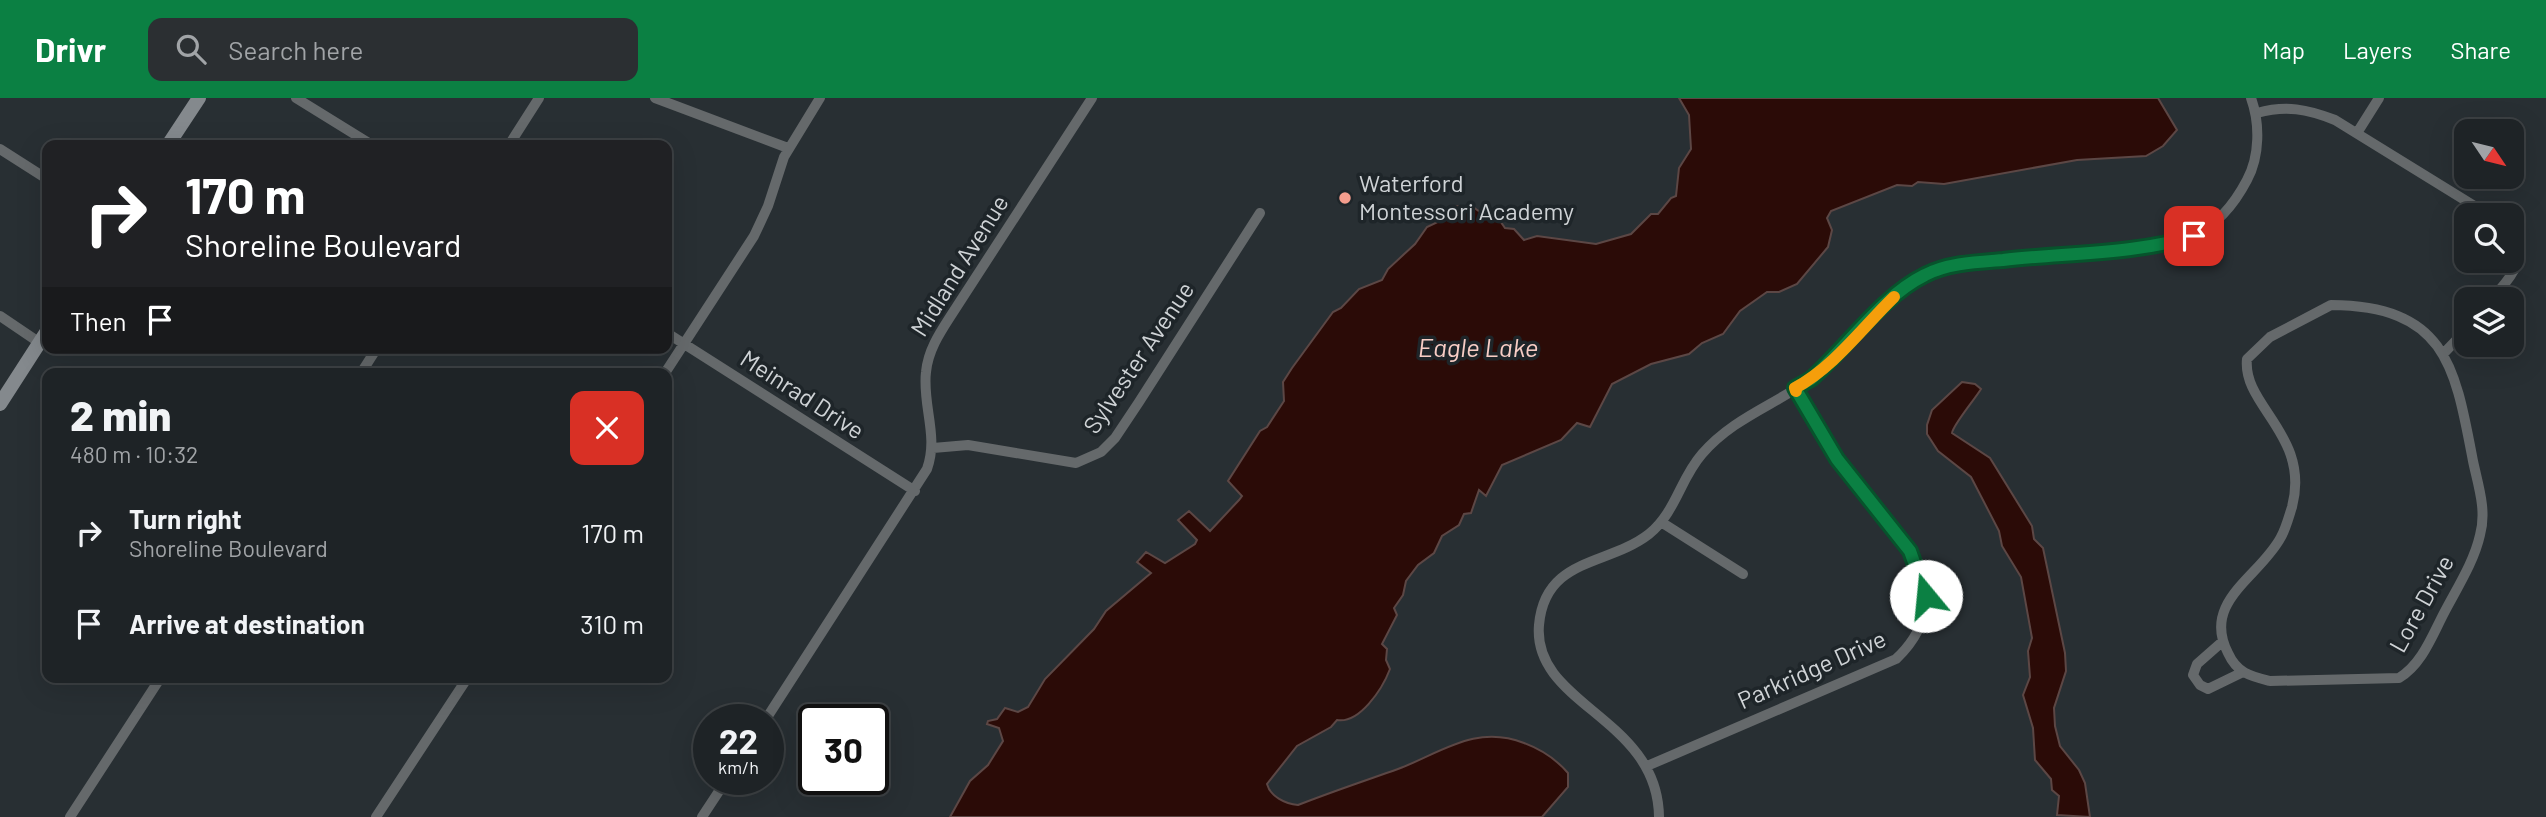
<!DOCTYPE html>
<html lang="en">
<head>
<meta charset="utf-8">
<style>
  :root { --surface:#1e2326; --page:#2b2f32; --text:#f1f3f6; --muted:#a1a4a7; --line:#3c4043; --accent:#0b8043 }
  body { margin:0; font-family:Barlow,sans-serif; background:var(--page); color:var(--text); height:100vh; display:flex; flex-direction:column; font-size:26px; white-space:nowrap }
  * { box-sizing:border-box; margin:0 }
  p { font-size:23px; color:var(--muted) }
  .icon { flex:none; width:38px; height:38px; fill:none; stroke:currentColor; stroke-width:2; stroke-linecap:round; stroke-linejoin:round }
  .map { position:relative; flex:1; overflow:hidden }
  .panel { position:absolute; left:42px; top:270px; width:630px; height:315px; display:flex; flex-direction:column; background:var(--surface); border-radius:14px; box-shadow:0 7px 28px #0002,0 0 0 2px var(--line) }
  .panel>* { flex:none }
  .banner { position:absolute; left:42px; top:42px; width:630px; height:214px; border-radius:14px; box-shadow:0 7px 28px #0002,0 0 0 2px var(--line); background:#202124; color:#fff; overflow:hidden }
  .needle { width:46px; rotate:125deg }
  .tools { position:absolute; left:2454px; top:21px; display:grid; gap:14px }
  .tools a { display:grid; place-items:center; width:70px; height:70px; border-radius:14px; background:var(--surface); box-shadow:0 7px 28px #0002,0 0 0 2px var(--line); font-size:35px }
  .speed { position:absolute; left:693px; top:606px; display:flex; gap:14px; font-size:35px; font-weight:700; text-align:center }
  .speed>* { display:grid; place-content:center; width:91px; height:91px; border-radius:50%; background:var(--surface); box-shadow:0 7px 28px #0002,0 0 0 2px var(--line); line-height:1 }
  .speed small { font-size:18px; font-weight:400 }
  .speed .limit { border:4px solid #111; border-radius:10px; background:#fff; color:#111 }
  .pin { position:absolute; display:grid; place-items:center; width:60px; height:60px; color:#fff; margin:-30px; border-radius:14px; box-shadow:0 4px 10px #0006 }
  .me { position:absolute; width:77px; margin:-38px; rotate:343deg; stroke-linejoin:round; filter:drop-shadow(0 0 5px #0008) }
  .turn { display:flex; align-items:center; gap:24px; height:147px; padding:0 28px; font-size:32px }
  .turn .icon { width:91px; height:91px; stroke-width:2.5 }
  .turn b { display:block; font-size:49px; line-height:60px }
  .then { display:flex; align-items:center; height:66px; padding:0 28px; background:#0003; gap:14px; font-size:26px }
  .round { display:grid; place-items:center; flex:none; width:74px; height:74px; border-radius:14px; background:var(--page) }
  .overview { display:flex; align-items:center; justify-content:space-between; height:119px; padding:0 28px }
  h1 { font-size:42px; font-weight:800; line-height:52px }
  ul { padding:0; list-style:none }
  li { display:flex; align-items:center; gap:21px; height:91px; padding:0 28px }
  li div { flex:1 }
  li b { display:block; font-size:26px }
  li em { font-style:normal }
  header { display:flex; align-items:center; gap:42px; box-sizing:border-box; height:98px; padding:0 35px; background:var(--accent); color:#fff }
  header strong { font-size:33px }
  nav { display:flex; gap:38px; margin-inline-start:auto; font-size:24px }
  .search { width:490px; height:63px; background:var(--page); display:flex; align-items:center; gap:18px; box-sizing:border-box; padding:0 24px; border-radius:14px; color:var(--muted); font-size:26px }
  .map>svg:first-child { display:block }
  .water { fill:#2b0b07; stroke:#5c4745; stroke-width:2 }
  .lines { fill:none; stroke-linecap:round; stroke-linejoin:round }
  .minor { stroke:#65696b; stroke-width:10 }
  .secondary { stroke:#84898d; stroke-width:14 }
  .route-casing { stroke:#07532c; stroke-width:18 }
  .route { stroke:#0b8043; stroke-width:12 }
  .slow { stroke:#f59e0b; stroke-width:12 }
  .poi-dot { fill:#f49d8d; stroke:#1e2529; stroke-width:2.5 }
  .labels { text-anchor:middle; stroke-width:7; stroke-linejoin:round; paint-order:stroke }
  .poi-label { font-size:24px; fill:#cfd3d6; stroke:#1e2529; text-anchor:start }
  .street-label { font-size:24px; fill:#cfd3d6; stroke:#1e2529 }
  .water-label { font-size:26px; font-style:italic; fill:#f8cdc5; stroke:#1e2529 }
</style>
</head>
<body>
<header>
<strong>Drivr</strong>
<div class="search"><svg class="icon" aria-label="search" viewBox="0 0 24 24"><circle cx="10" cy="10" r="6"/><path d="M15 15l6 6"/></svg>Search here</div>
<nav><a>Map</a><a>Layers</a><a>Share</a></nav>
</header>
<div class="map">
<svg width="2546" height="719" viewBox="0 0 2546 719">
  <rect width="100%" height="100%" fill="#282f33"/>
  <path class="water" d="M1679,0H2158L2177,32L2163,48L2146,58L2077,62L1944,86L1918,84L1912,88L1897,87L1831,113L1827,120L1832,132L1828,149L1797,186L1779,194H1767L1740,213L1723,236L1702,245L1689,256L1651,266L1612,286L1590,329L1577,325L1561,342L1502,367L1486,398L1479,392L1471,415L1464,416L1459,427L1442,438L1434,455L1418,467L1406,483L1403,497L1394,510L1397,517L1382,546L1387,551L1386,562L1390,571C1382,592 1359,626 1337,622L1331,629L1297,648L1267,686C1270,698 1285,706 1298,707C1331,694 1364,683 1398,671C1441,655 1475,626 1524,645C1540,651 1556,661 1568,675V689L1542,719H950L970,683L988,667L1003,643L999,630L987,626L988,623L997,621L1005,610L1018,614L1028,609L1045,581L1094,531L1106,513L1151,475L1137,464L1146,454L1165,465L1195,446L1197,442L1178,422L1189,413L1210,433L1239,402L1242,398L1228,383L1260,333L1267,329L1284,303L1283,284L1292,270L1333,214L1341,210L1359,191L1382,182L1388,171L1415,146L1427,129L1442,122L1453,108L1473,109L1487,119L1496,117L1505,130L1514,131L1524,142L1537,138L1596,146L1631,136L1651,116H1658L1671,100L1676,98L1679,70L1691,51L1689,17Z
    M1962,284L1975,286L1981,291C1975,301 1953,327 1952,335L1990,360L2032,428L2034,441L2043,450L2065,555L2066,573L2054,610L2055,628L2060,648L2079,672L2085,685L2090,719L2057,717L2059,698L2052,692L2051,681L2035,662L2033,630L2023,597L2030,579L2028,553L2032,540L2021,479L2002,448L1999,433L1971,379L1938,353L1927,336V327L1932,312Z"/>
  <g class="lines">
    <path class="minor" d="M296,0L372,47
      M655,0L788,50
      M2257,15C2286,7 2307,11 2335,22L2489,117
      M2357,35L2379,0
      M509,47L539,0
      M0,51L47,81
      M2492,201C2509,180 2529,164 2511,136
      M2331,207C2446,208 2455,268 2473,363C2478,387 2487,412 2480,437C2474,464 2457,490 2444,515C2432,538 2422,566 2399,580L2270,583C2250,578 2237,575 2228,555C2201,503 2260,479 2281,439C2286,430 2289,418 2292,409C2311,337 2242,308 2247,261L2270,239Z
      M0,218L40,245
      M667,235L915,393
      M2444,255L2466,232
      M361,275L377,250
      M665,275L754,138L768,108L784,59L820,0
      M933,350L968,347L1076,365L1101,354L1115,340L1139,304L1260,115
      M1661,424L1743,476
      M2222,544L2197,566L2193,577L2200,587L2208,591L2243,574
      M766,621L927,371C939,338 922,307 926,274C928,253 939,236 950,219L1092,0
      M1647,668L1896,561C1968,493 1888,428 1846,373C1826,347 1810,318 1795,290
      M70,719L161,579
      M376,719L468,579
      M702,719L727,681
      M1659,719C1658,619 1532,607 1539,527C1545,459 1608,468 1649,436C1676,414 1680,381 1702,356C1733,320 1775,307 1812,280C1852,251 1878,202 1923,178C1941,168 1962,167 1982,164C2024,158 2067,155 2109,151C2137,149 2167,150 2193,138C2217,127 2235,105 2247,82C2260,58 2260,25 2251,0"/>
    <path class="secondary" d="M168,47L199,0
      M0,306L47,233"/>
  </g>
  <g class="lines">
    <g class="route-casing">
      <path id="route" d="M1926,498L1910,453L1837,361L1795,290L1811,281C1846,250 1882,198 1925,177C1948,165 1978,164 2003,162C2063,155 2138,156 2194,138"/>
    </g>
    <use href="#route" class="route"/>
    <path class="slow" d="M1796,293L1795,290C1834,269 1862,230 1894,199"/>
  </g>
  <circle class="poi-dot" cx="1345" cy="100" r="7"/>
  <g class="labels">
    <g class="poi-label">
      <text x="1359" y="94">Waterford<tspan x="1359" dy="28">Montessori Academy</tspan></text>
    </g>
    <g class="street-label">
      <text transform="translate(960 168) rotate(-58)" y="8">Midland Avenue</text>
      <text transform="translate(1139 260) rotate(-56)" y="8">Sylvester Avenue</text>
      <text transform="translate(802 297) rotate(33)" y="8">Meinrad Drive</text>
      <text transform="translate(2422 506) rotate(-61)" y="8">Lore Drive</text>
      <text transform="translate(1812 572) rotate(-24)" y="8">Parkridge Drive</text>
    </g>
    <g class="water-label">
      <text x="1478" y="259">Eagle Lake</text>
    </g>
  </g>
</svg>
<div class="tools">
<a><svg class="needle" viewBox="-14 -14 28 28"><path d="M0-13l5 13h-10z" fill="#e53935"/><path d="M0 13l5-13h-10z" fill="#a1a4a7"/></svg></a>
<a><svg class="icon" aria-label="search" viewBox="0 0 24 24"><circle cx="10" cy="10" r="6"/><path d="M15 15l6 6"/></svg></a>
<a><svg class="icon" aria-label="layers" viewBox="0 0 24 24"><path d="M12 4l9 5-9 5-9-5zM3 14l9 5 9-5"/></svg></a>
</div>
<div class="speed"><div>22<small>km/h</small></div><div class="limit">30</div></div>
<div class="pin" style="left:2194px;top:138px;background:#d93025"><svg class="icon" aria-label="arrive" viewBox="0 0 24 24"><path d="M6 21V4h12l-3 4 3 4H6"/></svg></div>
<svg class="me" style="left:1926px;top:498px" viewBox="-20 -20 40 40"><circle r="19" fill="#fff"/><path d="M0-13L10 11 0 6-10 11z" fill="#0b8043"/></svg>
<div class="banner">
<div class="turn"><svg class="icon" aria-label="right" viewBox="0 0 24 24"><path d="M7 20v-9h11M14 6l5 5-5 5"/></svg><div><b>170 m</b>Shoreline Boulevard</div></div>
<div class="then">Then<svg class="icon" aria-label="arrive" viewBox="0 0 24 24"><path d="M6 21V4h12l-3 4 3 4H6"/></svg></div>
</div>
<section class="panel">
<div class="overview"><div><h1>2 min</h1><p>480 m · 10:32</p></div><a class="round" style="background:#d93025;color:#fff"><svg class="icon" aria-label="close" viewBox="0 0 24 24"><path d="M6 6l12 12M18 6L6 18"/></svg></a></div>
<ul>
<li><svg class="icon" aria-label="right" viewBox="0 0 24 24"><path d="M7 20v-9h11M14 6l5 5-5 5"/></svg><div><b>Turn right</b><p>Shoreline Boulevard</p></div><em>170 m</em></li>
<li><svg class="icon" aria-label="arrive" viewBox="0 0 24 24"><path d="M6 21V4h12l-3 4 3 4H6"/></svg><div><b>Arrive at destination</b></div><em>310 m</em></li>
</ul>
</section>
</div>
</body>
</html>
